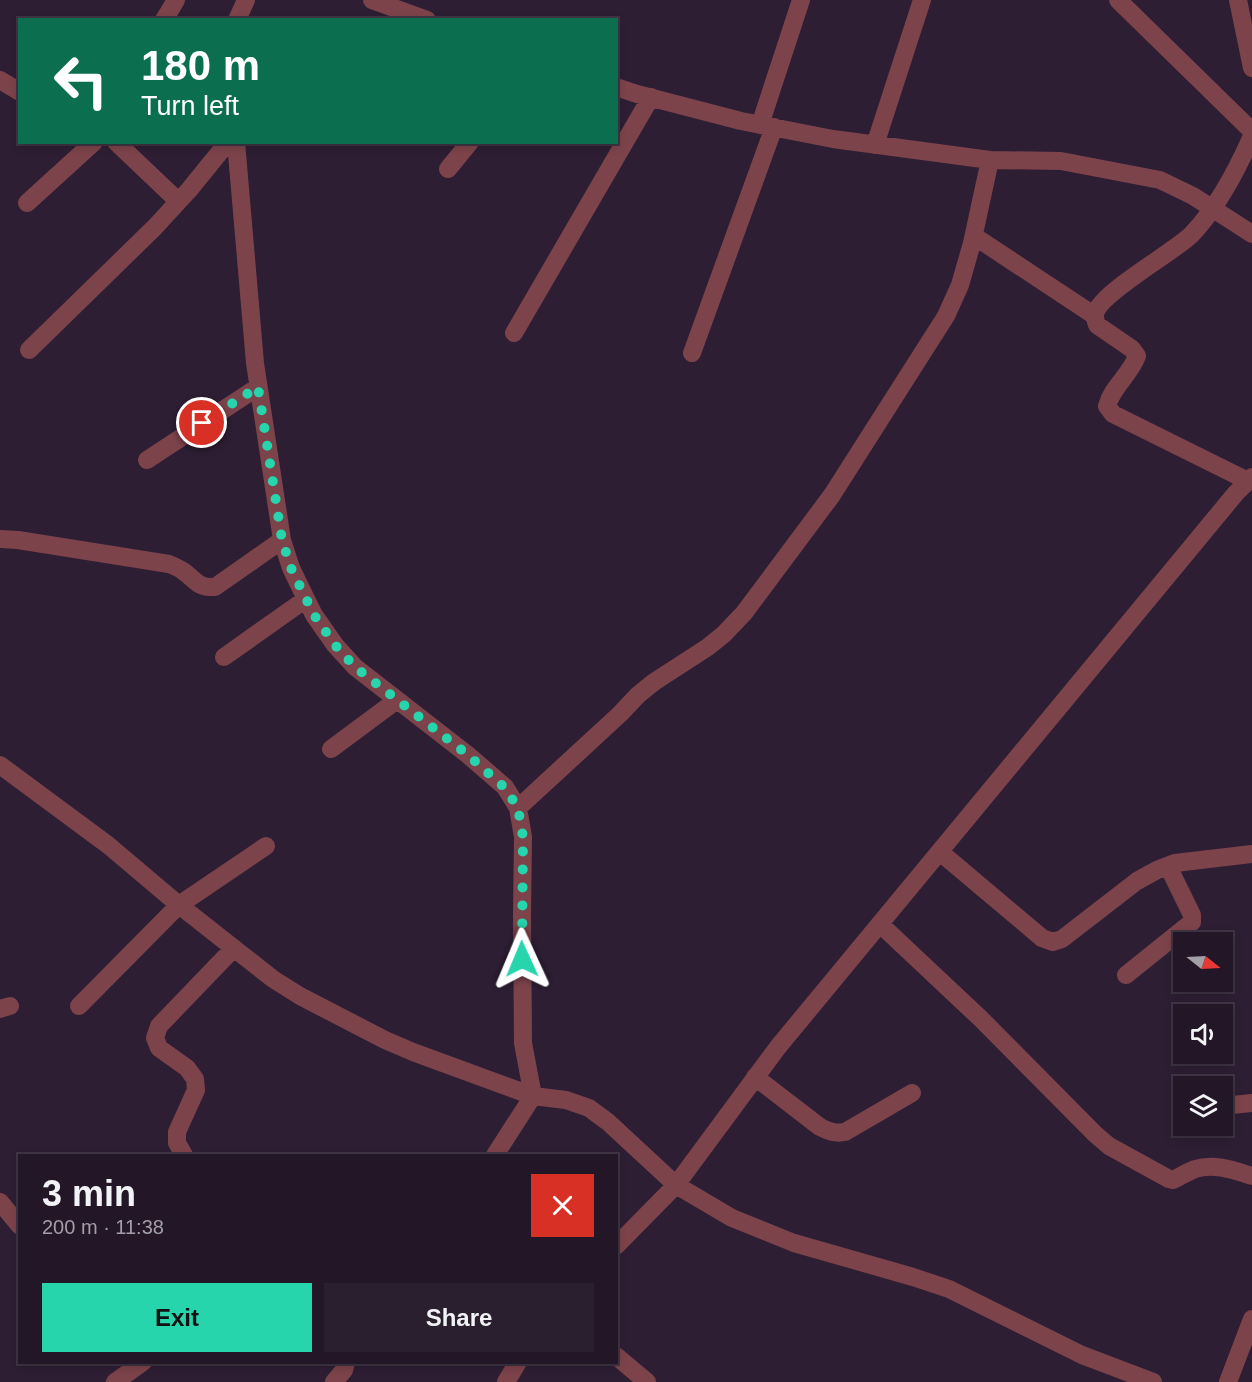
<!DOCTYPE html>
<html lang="en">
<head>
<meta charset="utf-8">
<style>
  :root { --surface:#221627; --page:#2a1f2f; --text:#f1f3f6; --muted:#a29fa7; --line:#3f3544; --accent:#27d5ad }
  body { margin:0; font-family:Arial,sans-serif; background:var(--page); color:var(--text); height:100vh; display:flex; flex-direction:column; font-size:22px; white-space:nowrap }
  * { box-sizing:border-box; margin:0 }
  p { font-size:20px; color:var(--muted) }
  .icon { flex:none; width:33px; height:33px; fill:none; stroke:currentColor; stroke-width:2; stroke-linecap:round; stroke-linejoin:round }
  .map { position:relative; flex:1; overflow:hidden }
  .side { position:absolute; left:18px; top:1154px; width:600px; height:210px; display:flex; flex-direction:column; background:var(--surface); border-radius:0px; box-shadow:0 3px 9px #0003,0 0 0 2px var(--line) }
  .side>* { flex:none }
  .banner { position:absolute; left:18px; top:18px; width:600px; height:126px; border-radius:0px; box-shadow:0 3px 9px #0003,0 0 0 2px var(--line); background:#0b6e4f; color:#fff; overflow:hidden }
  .needle { width:39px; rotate:108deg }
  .tools { position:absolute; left:1173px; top:932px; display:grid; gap:12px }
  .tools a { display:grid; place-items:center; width:60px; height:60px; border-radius:0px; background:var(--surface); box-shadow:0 3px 9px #0003,0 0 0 2px var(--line); font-size:30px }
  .pin { position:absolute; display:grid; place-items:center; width:51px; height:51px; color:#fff; margin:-26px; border:3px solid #fff; border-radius:50%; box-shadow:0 2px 6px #0007 }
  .me { position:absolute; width:66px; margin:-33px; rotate:359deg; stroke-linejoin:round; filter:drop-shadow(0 0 4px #0008) }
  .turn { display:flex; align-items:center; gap:21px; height:126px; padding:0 24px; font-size:27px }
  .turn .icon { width:78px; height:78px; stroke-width:2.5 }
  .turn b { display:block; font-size:42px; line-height:51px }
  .round { display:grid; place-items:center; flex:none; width:63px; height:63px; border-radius:0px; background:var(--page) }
  .summary { display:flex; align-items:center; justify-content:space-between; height:102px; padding:0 24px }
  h1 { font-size:36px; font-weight:700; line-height:45px }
  .primary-button { display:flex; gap:12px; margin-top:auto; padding:12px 24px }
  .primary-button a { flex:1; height:69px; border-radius:0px; background:var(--accent); color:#111; font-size:24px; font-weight:700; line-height:69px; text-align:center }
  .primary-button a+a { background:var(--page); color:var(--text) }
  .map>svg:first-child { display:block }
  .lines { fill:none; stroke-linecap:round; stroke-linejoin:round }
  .minor { stroke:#7d434b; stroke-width:18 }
  .route { stroke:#27d5ad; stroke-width:10; stroke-dasharray:0 18 }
</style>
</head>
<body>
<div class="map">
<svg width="1252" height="1382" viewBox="0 0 1252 1382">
  <rect width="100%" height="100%" fill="#2e1e34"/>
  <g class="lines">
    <path class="minor" d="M372,0L427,20
      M1118,0L1252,131
      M1238,0L1252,68
      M164,20L176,0
      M237,20L246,0
      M0,80L20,92
      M616,87L637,94L741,121L833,139L990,160L1061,161L1160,180L1193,196L1252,234
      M760,125L801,0
      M116,142L178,201
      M236,142L255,363L282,540L291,568L306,599L314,615L335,645L355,667L468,755L505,787L518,808L523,837L522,916L523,1043L533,1096L495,1155
      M875,145L922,0
      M448,169L470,142
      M27,203L94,142
      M974,236L1095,316
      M514,333L651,97
      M29,350L155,227L189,190L228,142
      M692,353L774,127
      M147,460L258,387
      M1248,481L1113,414L1107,406C1112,387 1130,375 1137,356L1132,349L1097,325C1096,322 1095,320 1095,316C1095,295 1175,252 1192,234C1218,207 1237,170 1252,136
      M0,539L18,540L169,564C174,566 179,568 183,571C196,580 197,588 215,587L282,540
      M224,657L306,599
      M331,749L397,700
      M0,765L108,845L179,905L273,979L300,996L385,1040L413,1052L533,1096L566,1100L589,1108L608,1122L676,1185L732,1218L794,1243L913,1277L949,1289L1082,1355L1153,1382
      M518,808L620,714L638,695L654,682L708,647L724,634L744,613L832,495L946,316L960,285L972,243L990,160
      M940,852L1042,938L1053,942L1062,939L1137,881L1157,870L1175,863L1252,854
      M880,924L980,1018L1095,1134L1109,1146L1169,1179L1173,1180C1180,1177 1187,1172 1195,1169C1214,1163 1233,1170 1252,1176
      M1126,975L1192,922V915L1168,866
      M79,1006L179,905L266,846
      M0,1009L10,1006
      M755,1077L820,1127C828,1131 835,1134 845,1132L912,1093
      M1222,1106L1252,1103
      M184,1155L177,1143V1132L196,1090L195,1079L187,1068L159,1048L155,1038L159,1026L234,948
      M0,1202L20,1226
      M616,1246L676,1185L778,1047L1236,493L1252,477
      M616,1356L647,1382
      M115,1382L143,1362
      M334,1382L344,1370L346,1362
      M506,1382L518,1362
      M1228,1382L1252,1319"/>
  </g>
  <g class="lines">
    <path class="route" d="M202,423L258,387L282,540L291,568L314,615L335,645L355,667L468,755L505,788L518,808L523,837L522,959"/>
  </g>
</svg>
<div class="tools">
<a><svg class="needle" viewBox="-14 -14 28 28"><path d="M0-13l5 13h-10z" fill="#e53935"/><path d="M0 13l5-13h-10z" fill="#a29fa7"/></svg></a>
<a><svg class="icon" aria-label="sound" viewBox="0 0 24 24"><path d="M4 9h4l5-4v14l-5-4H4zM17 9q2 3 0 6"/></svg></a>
<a><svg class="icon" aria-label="layers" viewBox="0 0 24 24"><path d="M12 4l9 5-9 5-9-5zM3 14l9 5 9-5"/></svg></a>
</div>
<div class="pin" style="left:202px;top:423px;background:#d93025"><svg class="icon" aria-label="arrive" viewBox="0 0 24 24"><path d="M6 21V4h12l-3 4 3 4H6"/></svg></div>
<svg class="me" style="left:522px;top:959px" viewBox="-20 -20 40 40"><path d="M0-17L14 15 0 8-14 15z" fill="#27d5ad" stroke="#fff" stroke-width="4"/></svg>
<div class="banner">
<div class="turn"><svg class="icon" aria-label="left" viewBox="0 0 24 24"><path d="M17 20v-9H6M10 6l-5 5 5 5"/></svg><div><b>180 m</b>Turn left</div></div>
</div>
<section class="side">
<div class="summary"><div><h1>3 min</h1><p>200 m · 11:38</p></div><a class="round" style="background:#d93025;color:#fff"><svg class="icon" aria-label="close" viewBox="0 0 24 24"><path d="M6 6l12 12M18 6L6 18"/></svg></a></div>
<div class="primary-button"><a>Exit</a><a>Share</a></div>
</section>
</div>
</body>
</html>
